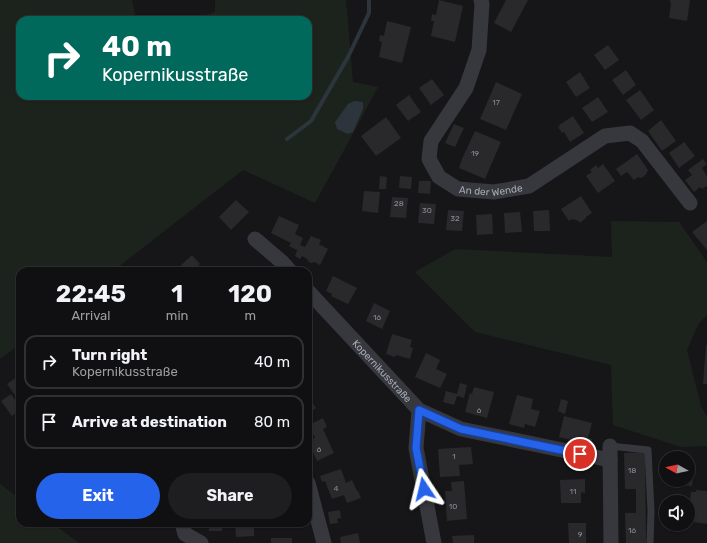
<!DOCTYPE html>
<html lang="en">
<head>
<meta charset="utf-8">
<style>
  :root { --surface:#101012; --page:#1e1e20; --text:#f1f3f6; --muted:#9c9d9f; --line:#303032; --accent:#2563eb }
  body { margin:0; font-family:Rubik,sans-serif; background:var(--page); color:var(--text); height:100vh; display:flex; flex-direction:column; font-size:15px; white-space:nowrap }
  * { box-sizing:border-box; margin:0 }
  p { font-size:13px; color:var(--muted) }
  .icon { flex:none; width:22px; height:22px; fill:none; stroke:currentColor; stroke-width:2; stroke-linecap:round; stroke-linejoin:round }
  .map { position:relative; flex:1; overflow:hidden }
  .details { position:absolute; left:16px; top:267px; width:296px; height:260px; display:flex; flex-direction:column; background:var(--surface); border-radius:12px; box-shadow:0 1px 3px #0004,0 0 0 1px var(--line) }
  .details>* { flex:none }
  .guide { position:absolute; left:16px; top:16px; width:296px; height:84px; border-radius:12px; box-shadow:0 1px 3px #0004,0 0 0 1px var(--line); background:#00695c; color:#fff; overflow:hidden }
  .needle { width:26px; rotate:278deg }
  .fabs { position:absolute; left:659px; top:451px; display:grid; gap:8px }
  .fabs a { display:grid; place-items:center; width:36px; height:36px; border-radius:50%; background:var(--surface); box-shadow:0 1px 3px #0004,0 0 0 1px var(--line); font-size:20px }
  .pin { position:absolute; display:grid; place-items:center; width:34px; height:34px; color:#fff; margin:-17px; border:2px solid #fff; border-radius:50%; box-shadow:0 1px 4px #0007 }
  .me { position:absolute; width:44px; margin:-22px; rotate:350deg; stroke-linejoin:round; filter:drop-shadow(0 0 3px #0008) }
  .turn { display:flex; align-items:center; gap:14px; height:84px; padding:0 20px; font-size:18px }
  .turn .icon { width:52px; height:52px; stroke-width:2.5 }
  .turn b { display:block; font-size:28px; line-height:34px }
  .eta { display:flex; justify-content:space-evenly; align-items:center; height:68px; text-align:center }
  .eta b { font-size:24px; font-weight:700; line-height:28px }
  .primary-button { display:flex; gap:8px; margin-top:auto; padding:8px 20px }
  .primary-button a { flex:1; height:46px; border-radius:24px; background:var(--accent); color:#fff; font-size:16px; font-weight:700; line-height:46px; text-align:center }
  .primary-button a+a { background:var(--page); color:var(--text) }
  ul { padding:0; list-style:none }
  li { display:flex; align-items:center; gap:12px; height:54px; margin:0 8px 6px; padding:0 12px; border:2px solid var(--line); border-radius:12px }
  li div { flex:1 }
  li b { display:block; font-size:15px }
  li em { font-style:normal }
  .map>svg:first-child { display:block }
  .green { fill:#1c231d }
  .water { fill:#2c353c }
  .lines { fill:none; stroke-linecap:round; stroke-linejoin:round }
  .stream { stroke:#2c353c; stroke-width:4 }
  .building { fill:#29292c }
  .service { stroke:#37383d; stroke-width:7 }
  .minor { stroke:#37383d; stroke-width:15 }
  .route-casing { stroke:#184099; stroke-width:10 }
  .route { stroke:#2563eb; stroke-width:7 }
  .labels { text-anchor:middle; stroke-width:4; stroke-linejoin:round; paint-order:stroke }
  .number-label { font-size:8px; fill:#888b94 }
  .street-label { font-size:10px; fill:#a8adb8; stroke:#111113 }
</style>
</head>
<body>
<div class="map">
<svg width="707" height="543" viewBox="0 0 707 543">
  <rect width="100%" height="100%" fill="#161618"/>
  <path class="green" d="M0,0H132L136,20H20V96H308V20H189L215,12V0H346L353,82L378,87L343,152L315,203L243,170L113,271H20V344L0,359Z
    M611,221L679,222L707,262V315L699,323L687,350L701,406L707,417V446L681,447L613,425L611,365L475,332L415,272L455,249L612,257Z
    M0,484L20,499V523H52L79,543H0Z"/>
  <path class="water" d="M354,101L363,102V109L353,132L348,134L337,129L335,122L348,104Z"/>
  <g class="lines">
    <path class="stream" d="M287,139L311,121L348,57L369,13V0"/>
  </g>
  <path class="building" d="M439,0L463,6L455,42L431,36L434,21H431L432,14L436,15Z
    M506,0H528L511,32L494,23Z
    M670,0H690L687,21L669,18L671,3L670,2Z
    M387,21L411,27L402,63L379,57L382,42L379,41L380,35L384,36Z
    M608,45L619,60L605,70L594,55Z
    M626,70L636,85L623,95L612,80Z
    M580,72L590,88L576,97L566,82Z
    M432,79L444,95L431,105L419,88Z
    M496,82L522,94L506,130L480,119Z
    M640,90L654,110L641,120L626,100Z
    M409,95L421,112L408,121L396,105Z
    M598,97L608,112L592,122L582,108Z
    M573,116L584,133L570,142L564,132L562,133L558,127L560,126L559,125Z
    M386,117L401,138L376,156L361,136Z
    M661,120L676,141L662,151L648,131Z
    M454,124L464,128L455,147L445,143Z
    M475,131L501,142L485,179L459,168L462,159Z
    M684,142L695,156L679,168L669,153Z
    M637,154L648,170L646,174L642,178L638,177L634,180L627,172L621,176L616,169Z
    M703,159L707,164L702,168L707,176V186L702,189L700,187L694,192L685,180L692,175L688,170Z
    M603,164L615,181L598,193L586,176L592,172L590,170L596,165L598,168Z
    M380,176L387,177L386,189H379Z
    M400,176L412,177L411,189L399,188Z
    M419,181H431L430,194L418,193Z
    M364,191L380,192L378,213L362,211Z
    M581,196L592,213L586,217V218L580,223L579,221L572,219L569,221L561,209Z
    M392,197L408,198L406,218L390,217Z
    M236,200L249,212L231,230L219,217Z
    M420,203L436,204L434,224L418,223Z
    M448,210L464,211L462,231L446,230Z
    M549,210L550,231H534L533,211Z
    M520,212L522,232L505,233L504,213Z
    M492,214L493,234L477,235L476,215Z
    M279,216L299,225L295,234L303,238L300,245L305,247L311,236L321,240L319,244L328,249L320,265L314,262L311,263L309,262L307,259L302,256L300,259L295,256L297,250L289,246L291,243L271,233Z
    M707,221V250L692,232Z
    M192,255L200,264L195,269L197,271H175Z
    M333,276L357,288L348,304L331,296L332,294L326,291Z
    M374,303L390,311L382,329L366,321Z
    M392,334L412,340L410,347L413,348L410,359L396,355L395,357L386,354Z
    M706,345H707V384H703Z
    M426,353L440,360L436,369L447,374L440,388L415,377Z
    M18,376L20,378V402L7,384Z
    M460,383L467,385L464,398L457,396L454,405L443,402L446,391L457,394Z
    M474,387L494,392L487,418L465,412L470,393L472,394Z
    M11,394L20,407V410L12,416L1,401Z
    M517,395L533,399L531,409L540,411L535,427L525,424L524,428L509,424Z
    M308,396L316,408L309,413L311,416L308,418Z
    M561,399L568,401L565,414L558,411Z
    M564,416L592,423L588,438L593,439L588,444L559,437Z
    M323,418L327,427L323,429L334,453L317,461L308,441L315,438L309,425Z
    M471,447L473,464L459,465L460,476L440,477L438,449Z
    M645,452L646,543H626L625,513H636V489H625L624,453Z
    M688,468L694,469L692,486L677,484V480H688Z
    M341,469L346,483L352,480L357,491H358L361,498L347,503L344,495L332,499L325,481L322,482L320,476Z
    M585,479V493L581,492V503H561L560,480Z
    M464,481L467,519L447,521L445,491H452L451,482Z
    M696,490L707,491V524L693,522L694,511H689L691,492H696Z
    M340,510L341,518L337,519L338,523L330,524L328,512Z
    M209,523H222V531H209Z
    M235,523H254V536L236,537Z
    M568,523H586V543H569Z
    M358,533L360,543H341L340,537Z
    M474,535V543H453L452,536Z
    M271,538H292V543H271Z"/>
  <g class="lines">
    <path class="service" d="M610,446L648,450L651,511L650,543"/>
    <g class="minor">
      <path id="s1" d="M481,0L482,4L479,50L466,88L431,141L429,159L439,177L458,189L494,192L529,186L605,136L630,133L642,141L690,203"/>
      <path d="M255,239L282,262L290,271"/>
      <path id="s2" d="M308,291L419,410L461,429L610,460"/>
      <path d="M419,410L416,448L434,543"/>
      <path d="M610,446L611,543"/>
      <path d="M308,483L324,543"/>
      <path d="M182,523L185,534L201,543"/>
    </g>
  </g>
  <g class="lines">
    <g class="route-casing">
      <path id="route" d="M424,489L416,448L419,410L461,429L580,454"/>
    </g>
    <use href="#route" class="route"/>
  </g>
  <g class="labels">
    <g class="number-label">
      <text x="496" y="105">17</text>
      <text x="475" y="156">19</text>
      <text x="399" y="206">28</text>
      <text x="427" y="213">30</text>
      <text x="455" y="221">32</text>
      <text x="377" y="320">16</text>
      <text x="479" y="413">6</text>
      <text x="319" y="452">6</text>
      <text x="454" y="459">1</text>
      <text x="632" y="473">18</text>
      <text x="336" y="491">4</text>
      <text x="573" y="494">11</text>
      <text x="453" y="509">10</text>
      <text x="632" y="533">16</text>
      <text x="580" y="537">9</text>
    </g>
    <g class="street-label">
      <text dy="4" stroke="none"><textPath href="#s1" startOffset="248">An der Wende</textPath></text>
      <text dy="4" stroke="none"><textPath href="#s2" startOffset="109">Kopernikusstraße</textPath></text>
    </g>
  </g>
</svg>
<div class="fabs">
<a><svg class="needle" viewBox="-14 -14 28 28"><path d="M0-13l5 13h-10z" fill="#e53935"/><path d="M0 13l5-13h-10z" fill="#9c9d9f"/></svg></a>
<a><svg class="icon" aria-label="sound" viewBox="0 0 24 24"><path d="M4 9h4l5-4v14l-5-4H4zM17 9q2 3 0 6"/></svg></a>
</div>
<div class="pin" style="left:580px;top:454px;background:#d93025"><svg class="icon" aria-label="arrive" viewBox="0 0 24 24"><path d="M6 21V4h12l-3 4 3 4H6"/></svg></div>
<svg class="me" style="left:424px;top:489px" viewBox="-20 -20 40 40"><path d="M0-17L14 15 0 8-14 15z" fill="#2563eb" stroke="#fff" stroke-width="4"/></svg>
<div class="guide">
<div class="turn"><svg class="icon" aria-label="right" viewBox="0 0 24 24"><path d="M7 20v-9h11M14 6l5 5-5 5"/></svg><div><b>40 m</b>Kopernikusstraße</div></div>
</div>
<section class="details">
<div class="eta">
<div><b>22:45</b><p>Arrival</p></div>
<div><b>1</b><p>min</p></div>
<div><b>120</b><p>m</p></div>
</div>
<ul>
<li><svg class="icon" aria-label="right" viewBox="0 0 24 24"><path d="M7 20v-9h11M14 6l5 5-5 5"/></svg><div><b>Turn right</b><p>Kopernikusstraße</p></div><em>40 m</em></li>
<li><svg class="icon" aria-label="arrive" viewBox="0 0 24 24"><path d="M6 21V4h12l-3 4 3 4H6"/></svg><div><b>Arrive at destination</b></div><em>80 m</em></li>
</ul>
<div class="primary-button"><a>Exit</a><a>Share</a></div>
</section>
</div>
</body>
</html>
